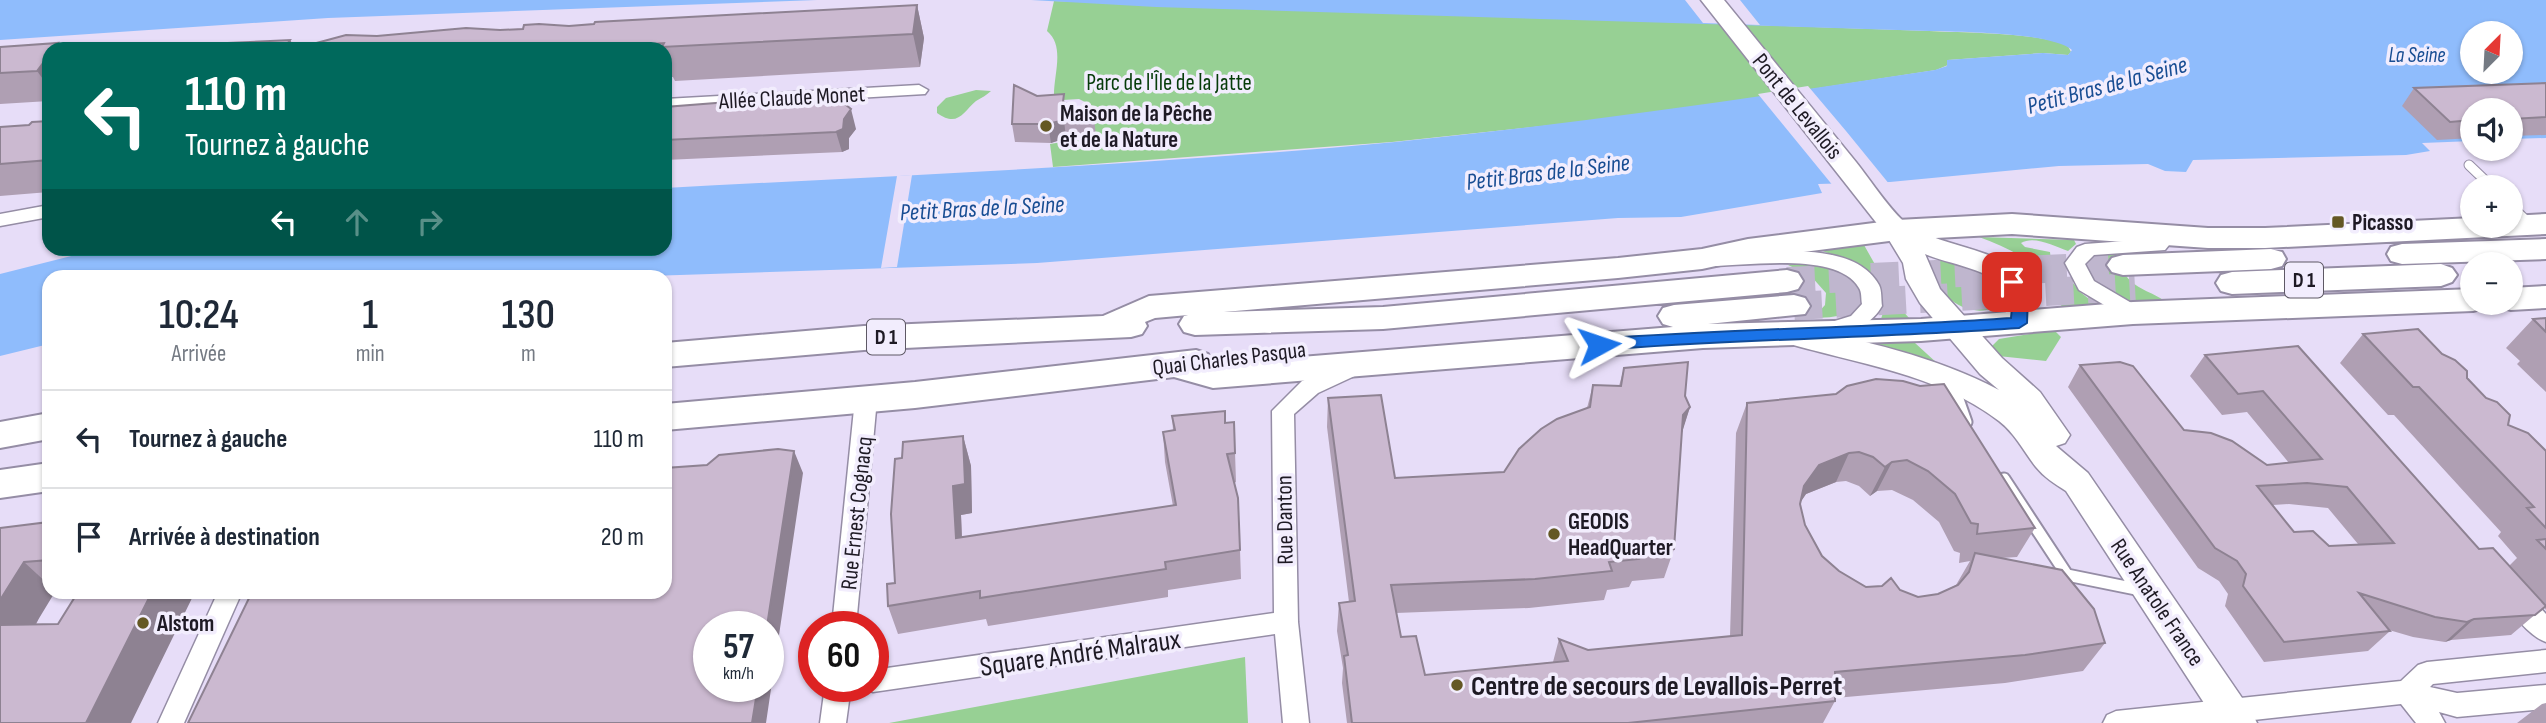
<!DOCTYPE html>
<html lang="fr">
<head>
<meta charset="utf-8">
<style>
  :root { --surface:#fff; --page:#f2f2f3; --text:#1f2937; --muted:#747a83; --line:#e0e1e3 }
  body { margin:0; font-family:"Sofia Sans Condensed",sans-serif; background:var(--page); color:var(--text); height:100vh; display:flex; flex-direction:column; font-size:26px; white-space:nowrap }
  * { box-sizing:border-box; margin:0 }
  p { font-size:23px; color:var(--muted) }
  .icon { flex:none; width:38px; height:38px; fill:none; stroke:currentColor; stroke-width:2; stroke-linecap:round; stroke-linejoin:round }
  .map { position:relative; flex:1; overflow:hidden }
  .details { position:absolute; left:42px; top:270px; width:630px; height:329px; display:flex; flex-direction:column; background:var(--surface); border-radius:21px; box-shadow:0 2px 5px #0004 }
  .details>* { flex:none }
  .guide { position:absolute; left:42px; top:42px; width:630px; height:214px; border-radius:21px; box-shadow:0 2px 5px #0004; background:#00695c; color:#fff; overflow:hidden }
  .needle { width:46px; rotate:24deg }
  .buttons { position:absolute; left:2460px; top:21px; display:grid; gap:14px }
  .buttons a { display:grid; place-items:center; width:63px; height:63px; border-radius:50%; background:var(--surface); box-shadow:0 2px 5px #0004; font-size:35px }
  .speed { position:absolute; left:693px; top:611px; display:flex; gap:14px; font-size:35px; font-weight:700; text-align:center }
  .speed>* { display:grid; place-content:center; width:91px; height:91px; border-radius:50%; background:var(--surface); box-shadow:0 2px 5px #0004; line-height:1 }
  .speed small { font-size:18px; font-weight:400 }
  .speed .limit { border:10px solid #d22; background:#fff; color:#111 }
  .pin { position:absolute; display:grid; place-items:center; width:60px; height:60px; color:#fff; margin:-30px; border-radius:14px; box-shadow:0 4px 10px #0006 }
  .me { position:absolute; width:77px; margin:-38px; rotate:85deg; stroke-linejoin:round; filter:drop-shadow(0 0 5px #0008) }
  .turn { display:flex; align-items:center; gap:24px; height:147px; padding:0 28px; font-size:32px }
  .turn .icon { width:91px; height:91px; stroke-width:2.5 }
  .turn b { display:block; font-size:49px; line-height:60px }
  .lanes { display:flex; align-items:center; height:66px; padding:0 28px; background:#0003; justify-content:center; gap:35px; direction:ltr }
  .lanes .off { opacity:.35 }
  .eta { display:flex; justify-content:space-evenly; align-items:center; height:119px; text-align:center }
  .eta b { font-size:42px; font-weight:600; line-height:49px }
  ul { padding:0; list-style:none }
  li { display:flex; align-items:center; gap:21px; height:98px; padding:0 28px; border-top:2px solid var(--line) }
  li div { flex:1 }
  li b { display:block; font-size:26px }
  li em { font-style:normal }
  .map>svg:first-child { display:block }
  .green { fill:#97d094 }
  .water { fill:#8fbcfc; fill-rule:evenodd }
  .pier { fill:#e7ddf8 }
  .lines { fill:none; stroke-linecap:round; stroke-linejoin:round }
  .primary-tunnel { stroke:#bfb6ce; stroke-width:28; stroke-dasharray:28 14; stroke-linecap:butt }
  .lane-far1-casing { stroke:#958da5; stroke-width:11 }
  .lane-casing { stroke:#958da5; stroke-width:15 }
  .street-casing { stroke:#958da5; stroke-width:3 }
  .secondary-casing { stroke:#958da5; stroke-width:3 }
  .primary-casing { stroke:#958da5; stroke-width:4 }
  .lane-far1 { stroke:#fff; stroke-width:9 }
  .lane { stroke:#fff; stroke-width:11 }
  .street { fill:#fff; fill-rule:evenodd }
  .secondary { fill:#fff; fill-rule:evenodd }
  .primary { fill:#fff; fill-rule:evenodd }
  .wall { fill:#af9fb3; fill-rule:evenodd }
  .shaded-wall { fill:#8e8292 }
  .building { fill:#cbb9d0; stroke:#8e8292; stroke-width:2; fill-rule:evenodd }
  .route { fill:#1a73e8; stroke:#114b97; stroke-width:2 }
  .poi-dot { fill:#645824; stroke:#f2edfd; stroke-width:2.5 }
  .labels { text-anchor:middle; stroke-width:7; stroke-linejoin:round; paint-order:stroke }
  .far-water-label { font-size:21px; font-style:italic; fill:#184d93; stroke:#f2edfd }
  .shield { fill:#f2edfd; stroke:#5e5965; stroke-width:2 }
  .shield-label { font-size:21px; font-weight:bold; fill:#1e1a24 }
  .park-label { font-size:23px; fill:#063c09; stroke:#f2edfd }
  .street-label { font-size:23px; fill:#1e1a24; stroke:#f2edfd }
  .poi-label { font-size:23px; font-weight:bold; fill:#1e1a24; stroke:#f2edfd; text-anchor:start }
  .water-label { font-size:24px; font-style:italic; fill:#184d93; stroke:#f2edfd }
  .near-street-label { font-size:28px; fill:#1e1a24; stroke:#f2edfd }
  .near-poi-label { font-size:28px; font-weight:bold; fill:#1e1a24; stroke:#f2edfd; text-anchor:start }
</style>
</head>
<body>
<div class="map">
<svg width="2546" height="723" viewBox="0 0 2546 723">
  <rect width="100%" height="100%" fill="#e7ddf8"/>
  <path class="green" d="M1054,1L1929,31C1964,33 2039,32 2068,46L2071,52L2068,55L2043,53L1948,60V65L1936,70L1636,116L1392,142L1053,167L1050,144L1086,138V126L1095,107L1079,99L1063,100L1054,95C1054,73 1065,46 1047,31Z
    M976,90L991,91C987,95 981,98 976,101C963,112 958,128 937,113V107L946,98Z
    M1979,237L2074,240L2076,244L2068,251C2054,246 2034,235 2021,243L2025,247L2050,252L2052,270L2070,279L2080,292L2097,305L2064,310C2058,302 2058,292 2053,285C2036,260 2006,247 1979,237Z
    M1864,245L1899,307L1910,319H1881C1893,287 1869,266 1840,256C1833,254 1825,253 1819,249Z
    M2129,254L2124,273C2135,290 2152,291 2166,302C2154,302 2143,304 2131,301C2114,297 2070,275 2095,255Z
    M1934,260C1951,261 2003,274 2002,295C2002,301 1999,306 1993,308C1965,320 1926,289 1934,260Z
    M1818,264C1866,280 1886,315 1819,318L1817,314L1825,305L1826,293L1810,275L1788,265Z
    M2054,330L2061,337L2046,361L1998,356L1992,346L1999,339Z
    M1872,341L1915,343L1938,364L1872,345Z
    M1245,657L1248,723H889Z"/>
  <path class="water" d="M0,0H817L328,18L0,40Z
    M1031,0H2546V138L2511,139V110H2473V141L2422,143L2430,151L2406,155L2193,160L2186,172L2165,171L2148,164L2059,166L1890,182L1818,184L1822,193L1681,217L1618,218L1037,263L649,276H49V344L0,356V274L103,248H665V188C908,175 1152,165 1395,142C1576,124 1756,97 1935,70L1947,66V60L2043,53L2068,55L2072,50C2051,32 1960,32 1929,31L1156,7ZM2473,33H2511V72H2473Z"/>
  <path class="pier" d="M1685,0H1740L1760,25L1703,23Z
    M1808,86L1846,131L1890,185L1834,187L1758,94Z
    M912,175L897,267L881,268L897,176Z"/>
  <g class="lines">
    <path class="primary-tunnel" d="M1787,281L2110,266
      M1794,306L2135,287"/>
    <g class="lane-far1-casing">
      <path id="lane-far1" d="M2469,165L2492,187
        M2511,206L2531,225"/>
    </g>
    <g class="lane-casing">
      <path id="lane" d="M1953,385L1966,422
        M2004,479L2067,575L2141,590"/>
    </g>
    <g class="street-casing">
      <path id="street" d="M919,85L928,90L925,94L665,109V99Z
        M49,205V217L0,226V214Z
        M2167,229L2174,231L2177,235L2165,250L2094,255L2085,264L2094,281L2140,308L2143,313L2140,318H2126L2079,290L2065,263L2077,247L2085,244L2153,239L2160,231Z
        M1774,251C1807,251 1860,250 1879,285C1882,291 1881,299 1882,306C1872,324 1846,340 1825,334L1822,329L1825,324L1851,316L1862,304C1861,300 1862,292 1859,288C1838,251 1747,266 1710,266L1703,264L1700,259L1703,254L1710,252Z
        M1354,360L1361,363L1365,368L1361,373L1318,393L1294,414L1298,622L1309,723H1283L1275,634L873,692L864,689L863,686H873V670L1274,613L1272,411L1302,381Z
        M866,391L874,393L877,399L856,626H832L855,399L858,393Z
        M2514,586L2523,589L2546,614V642C2529,636 2510,612 2502,596L2505,589Z
        M218,592H242L184,723H158Z
        M2546,650V672L2433,684L2430,687L2457,693L2546,685V709L2457,717L2439,712L2445,723H2416L2401,704L2226,723H2103L2107,715L2116,711L2401,681L2418,665L2427,662Z
        M825,686H851L846,723H820Z"/>
    </g>
    <g class="secondary-casing">
      <path id="secondary" d="M1701,0H1724C1768,54 1812,108 1856,162C1869,178 1891,212 1907,224C1942,251 2034,248 2035,305C2035,314 2034,322 2029,330L2019,333L2009,330C2002,318 2009,305 2005,292C1996,269 1946,264 1925,254L1940,289L2002,358L2040,392L2070,435L2065,443L2056,446L2088,473L2251,711L2257,723H2217L2066,491C2055,484 2044,477 2036,467C2024,452 2015,433 1999,421C1936,373 1857,364 1783,342L1778,335L1783,328L1793,325C1863,341 1935,356 1999,390L1980,374L1920,303L1906,279L1903,263L1886,235Z"/>
    </g>
    <g class="primary-casing">
      <path id="primary" d="M2012,214L2208,228H2265L2473,218V226H2511V216L2546,214V234L2265,248H2208L2012,234L1897,240L1748,259L1702,269L1618,278L1224,312L1383,307L1787,270L1798,273L1803,281L1798,289L1787,292L1383,329L1195,335L1184,332L1179,324L1184,316L1188,315L1155,318L1145,322L1147,326L1142,334L1131,337L864,350L665,367V343L864,326L1103,316L1149,296L1618,258L1702,249L1748,239L1897,220Z
        M2546,239V259L2402,264L2391,261L2387,254L2391,247L2402,244Z
        M2271,249L2282,252L2286,259L2282,266L2271,269L2123,275L2112,272L2107,265L2112,258L2123,255Z
        M2441,264L2452,268L2457,275L2452,282L2441,286L2232,294L2221,291L2216,283L2221,275L2232,272Z
        M2546,286V308L2511,310L2500,307L2497,303H2511V288Z
        M2473,289V303H2487L2484,308L2473,311L2133,324L1921,341L1703,348L1213,388L1174,377L915,408L665,430V404L915,382L1196,350L1208,354L1213,364L1673,327L1663,324L1658,316L1663,308L1674,305L1794,295L1805,298L1810,306L1805,314L1708,324L1921,319L2133,302Z
        M49,413V439L0,448V422Z
        M49,463V491L0,498V470Z"/>
    </g>
    <use href="#lane-far1" class="lane-far1"/>
    <use href="#lane" class="lane"/>
    <use href="#street" class="street"/>
    <use href="#secondary" class="secondary"/>
    <use href="#primary" class="primary"/>
  </g>
  <path class="wall" d="M917,5L924,38L920,67L675,81L673,77H665V49H211L207,44L295,49L377,36L500,30Z
    M58,43L62,49H49V101L0,104V47Z
    M2546,83V135L2511,136V110H2473V138L2437,140L2402,106L2414,88Z
    M1037,96L1065,103L1094,118L1096,136L1066,138L1051,143L1015,142L1012,124Z
    M768,99L770,106L856,129L849,138V149L842,152L665,160V107Z
    M49,121V192L0,196V127L29,125Z
    M2546,318V392L2517,364L2520,361L2506,348L2533,319Z
    M2363,334L2467,378L2508,425L2546,451V610L2544,607L2511,635L2451,640L2445,642L2413,637L2389,630L2390,631L2368,651L2264,662L2225,606L2228,594L2219,581L2198,568L2068,387L2080,365L2184,430L2267,465L2289,463L2247,412L2222,415L2190,376L2205,355L2298,346L2479,549L2509,566L2517,558L2498,536L2501,532L2394,415H2388L2340,363ZM2289,504L2328,508L2358,544L2329,546L2294,532L2273,505Z
    M1624,368L1685,396L1690,407L1682,431L1674,549L1664,578L1632,581L1629,587L1607,590L1604,600L1529,608L1396,613L1401,637L1425,675L1553,662L1559,639L1588,650L1730,636L1736,433L1747,403L1836,394L2035,528L2017,557L2001,558L2105,643L2083,671L2005,683L1835,698V701L1823,723H1347L1342,683L1343,668L1337,631L1339,603L1349,602L1327,427L1328,398L1395,478L1504,472L1587,408L1593,385L1619,386ZM1846,481L1859,486L1870,496L1877,491L1892,490L1913,500L1939,522L1954,551L1960,553L1959,563L1970,561L1956,585L1938,594L1918,597L1900,590L1866,587L1839,571L1822,556L1805,525L1800,504L1801,501L1806,494L1836,482Z
    M1172,416L1225,423L1234,422L1236,482L1234,483L1240,550L1241,579L1168,590V597L988,626L986,619L898,634L888,606L895,583L902,458L963,436L971,466L972,513L961,515L962,537L1173,506L1165,462L1163,432L1173,430Z
    M49,522V592L36,625L0,723V528Z
    M2546,703V723H2517L2542,704Z"/>
  <path class="shaded-wall" d="M917,5L924,38L920,67L913,34Z
    M290,40L296,49H284Z
    M58,43L62,49H54Z
    M49,55V87L37,71Z
    M851,109L856,129L849,138V149L842,152L836,132Z
    M1064,120L1066,138L1051,143L1048,124Z
    M1690,407L1681,436L1683,415Z
    M963,436L971,466L972,513L961,515L963,567L956,538L953,486Z
    M794,451L803,473L766,723H752L758,686H768V626H767Z
    M1849,453L1836,482L1806,494L1792,515L1804,486L1819,465Z
    M1892,462L1877,491L1870,496L1885,467Z
    M24,562L49,585V592H55L18,653L0,638V600Z
    M152,592H195L131,723H86Z
    M2474,619L2451,640L2445,642L2467,622Z"/>
  <path class="building" d="M917,5L913,34L662,47L664,43L576,49H294L346,35L377,36L466,28L500,30L523,29L524,25L539,24L569,26L594,24L595,22Z
    M290,40L284,49H212L207,44Z
    M58,43L54,49H49V55L37,71L0,73V47Z
    M2546,83V117L2511,119V110H2473V120L2450,122L2414,88Z
    M1014,85L1037,96L1064,94L1063,102L1094,118L1064,120L1048,124H1012Z
    M807,97L812,99L836,97L851,109L844,119L843,129L836,132L665,140V107L768,99L766,108Z
    M49,121V160L0,164V127L29,125L32,122Z
    M2546,318V332L2533,319Z
    M2418,329L2442,354L2455,360L2467,371V378L2486,398L2497,402L2510,415L2508,425L2528,433L2546,451V528L2527,508L2534,507L2419,387H2413L2363,334Z
    M2298,346L2479,549L2493,548L2546,606L2535,615L2474,619L2467,622L2435,617L2359,593L2390,631L2284,642L2243,586L2246,574L2237,561L2215,548L2080,365L2120,362L2133,366L2184,430L2211,433L2232,441L2267,465L2322,459L2263,391L2238,394L2205,355ZM2307,483L2347,487L2394,543L2329,546L2313,531L2294,532L2257,486Z
    M1688,362L1685,396L1690,407L1683,415L1674,549L1637,553L1639,559L1609,562L1612,571L1535,579L1391,585L1401,637L1416,636L1425,675L1568,661L1559,639L1588,650L1742,635L1747,403L1836,394L1847,386L1876,379L1903,381L1920,386L1944,384L2035,528L1977,534L1978,524L1971,523L1955,494L1928,471L1907,460L1892,462L1885,467L1873,457L1859,452L1849,453L1819,465L1804,486L1800,504L1805,525L1822,556L1839,571L1866,587L1882,586L1891,578L1900,590L1918,597L1938,594L1958,585L1969,572L1975,553L2062,570L2094,609L2105,643L2025,655L1835,672V701L1628,723H1352L1344,656L1348,655L1339,603L1355,601L1328,398L1381,395L1395,478L1504,472L1519,449L1541,429L1557,419L1590,407L1593,385L1621,386L1624,368Z
    M1225,411V423L1234,422L1235,453L1227,454L1238,498L1240,550L1165,562L1166,569L980,598V591L888,606L887,584L895,583L891,514L895,459L902,458L903,442L963,436L965,484L953,486L956,538L1176,505L1163,432L1175,430L1172,416Z
    M778,449L794,451L767,626H709V686H758L752,723H188L252,592H665V468L707,465L719,455Z
    M49,522V560L24,562L0,600V528Z
    M2546,539V549L2537,540Z
    M78,592H152L86,723H0V625L58,624Z"/>
  <path class="route" d="M2012,277L2017,278L2028,297L2027,323L2019,328C1879,338 1739,339 1599,350L1591,345L1599,339C1736,328 1874,328 2011,318L2013,297L2004,282Z"/>
  <g class="poi-dot">
    <circle cx="1046" cy="126" r="7"/>
    <rect x="2331" y="215" width="14" height="14" rx="3.5"/>
    <circle cx="1554" cy="534" r="7"/>
    <circle cx="143" cy="623" r="7"/>
    <circle cx="1457" cy="685" r="7"/>
  </g>
  <g class="labels">
    <g class="far-water-label">
      <text x="2417" y="62">La Seine</text>
    </g>
    <g class="shield">
      <rect x="2285" y="262.5" width="38" height="35" rx="5"/>
      <rect x="867" y="319.5" width="38" height="35" rx="5"/>
    </g>
    <g class="shield-label">
      <text x="2304" y="287">D 1</text>
      <text x="886" y="344">D 1</text>
    </g>
    <g class="park-label">
      <text x="1169" y="90">Parc de l'Île de la Jatte</text>
    </g>
    <g class="street-label">
      <text transform="translate(792 97) rotate(-3)" y="8">Allée Claude Monet</text>
      <text transform="translate(1798 106) rotate(51)" y="8">Pont de Levallois</text>
      <text transform="translate(1229 358) rotate(-7)" y="8">Quai Charles Pasqua</text>
      <text transform="translate(856 513) rotate(-84)" y="8">Rue Ernest Cognacq</text>
      <text transform="translate(1284 520) rotate(-91)" y="8">Rue Danton</text>
      <text transform="translate(2158 602) rotate(56)" y="8">Rue Anatole France</text>
    </g>
    <g class="poi-label">
      <text x="1060" y="121">Maison de la Pêche<tspan x="1060" dy="26">et de la Nature</tspan></text>
      <text x="2352" y="230">Picasso</text>
      <text x="1568" y="529">GEODIS<tspan x="1568" dy="26">HeadQuarter</tspan></text>
      <text x="157" y="631">Alstom</text>
    </g>
    <g class="water-label">
      <text transform="translate(2107 85) rotate(-15)" y="8">Petit Bras de la Seine</text>
      <text transform="translate(1548 172) rotate(-7)" y="8">Petit Bras de la Seine</text>
      <text transform="translate(982 208) rotate(-3)" y="8">Petit Bras de la Seine</text>
    </g>
    <g class="near-street-label">
      <text transform="translate(1080 652) rotate(-8)" y="10">Square André Malraux</text>
    </g>
    <g class="near-poi-label">
      <text x="1471" y="695">Centre de secours de Levallois-Perret</text>
    </g>
  </g>
</svg>
<div class="buttons">
<a><svg class="needle" viewBox="-14 -14 28 28"><path d="M0-13l5 13h-10z" fill="#e53935"/><path d="M0 13l5-13h-10z" fill="#747a83"/></svg></a>
<a><svg class="icon" aria-label="sound" viewBox="0 0 24 24"><path d="M4 9h4l5-4v14l-5-4H4zM17 9q2 3 0 6"/></svg></a>
<a>+</a>
<a>−</a>
</div>
<div class="speed"><div>57<small>km/h</small></div><div class="limit">60</div></div>
<div class="pin" style="left:2012px;top:282px;background:#d93025"><svg class="icon" aria-label="arrive" viewBox="0 0 24 24"><path d="M6 21V4h12l-3 4 3 4H6"/></svg></div>
<svg class="me" style="left:1599px;top:345px" viewBox="-20 -20 40 40"><path d="M0-17L14 15 0 8-14 15z" fill="#1a73e8" stroke="#fff" stroke-width="4"/></svg>
<div class="guide">
<div class="turn"><svg class="icon" aria-label="left" viewBox="0 0 24 24"><path d="M17 20v-9H6M10 6l-5 5 5 5"/></svg><div><b>110 m</b>Tournez à gauche</div></div>
<div class="lanes"><svg class="icon" aria-label="left" viewBox="0 0 24 24"><path d="M17 20v-9H6M10 6l-5 5 5 5"/></svg><svg class="icon off" aria-label="ahead" viewBox="0 0 24 24"><path d="M12 20V5M6 11l6-6 6 6"/></svg><svg class="icon off" aria-label="right" viewBox="0 0 24 24"><path d="M7 20v-9h11M14 6l5 5-5 5"/></svg></div>
</div>
<section class="details">
<div class="eta">
<div><b>10:24</b><p>Arrivée</p></div>
<div><b>1</b><p>min</p></div>
<div><b>130</b><p>m</p></div>
</div>
<ul>
<li><svg class="icon" aria-label="left" viewBox="0 0 24 24"><path d="M17 20v-9H6M10 6l-5 5 5 5"/></svg><div><b>Tournez à gauche</b></div><em>110 m</em></li>
<li><svg class="icon" aria-label="arrive" viewBox="0 0 24 24"><path d="M6 21V4h12l-3 4 3 4H6"/></svg><div><b>Arrivée à destination</b></div><em>20 m</em></li>
</ul>
</section>
</div>
</body>
</html>
